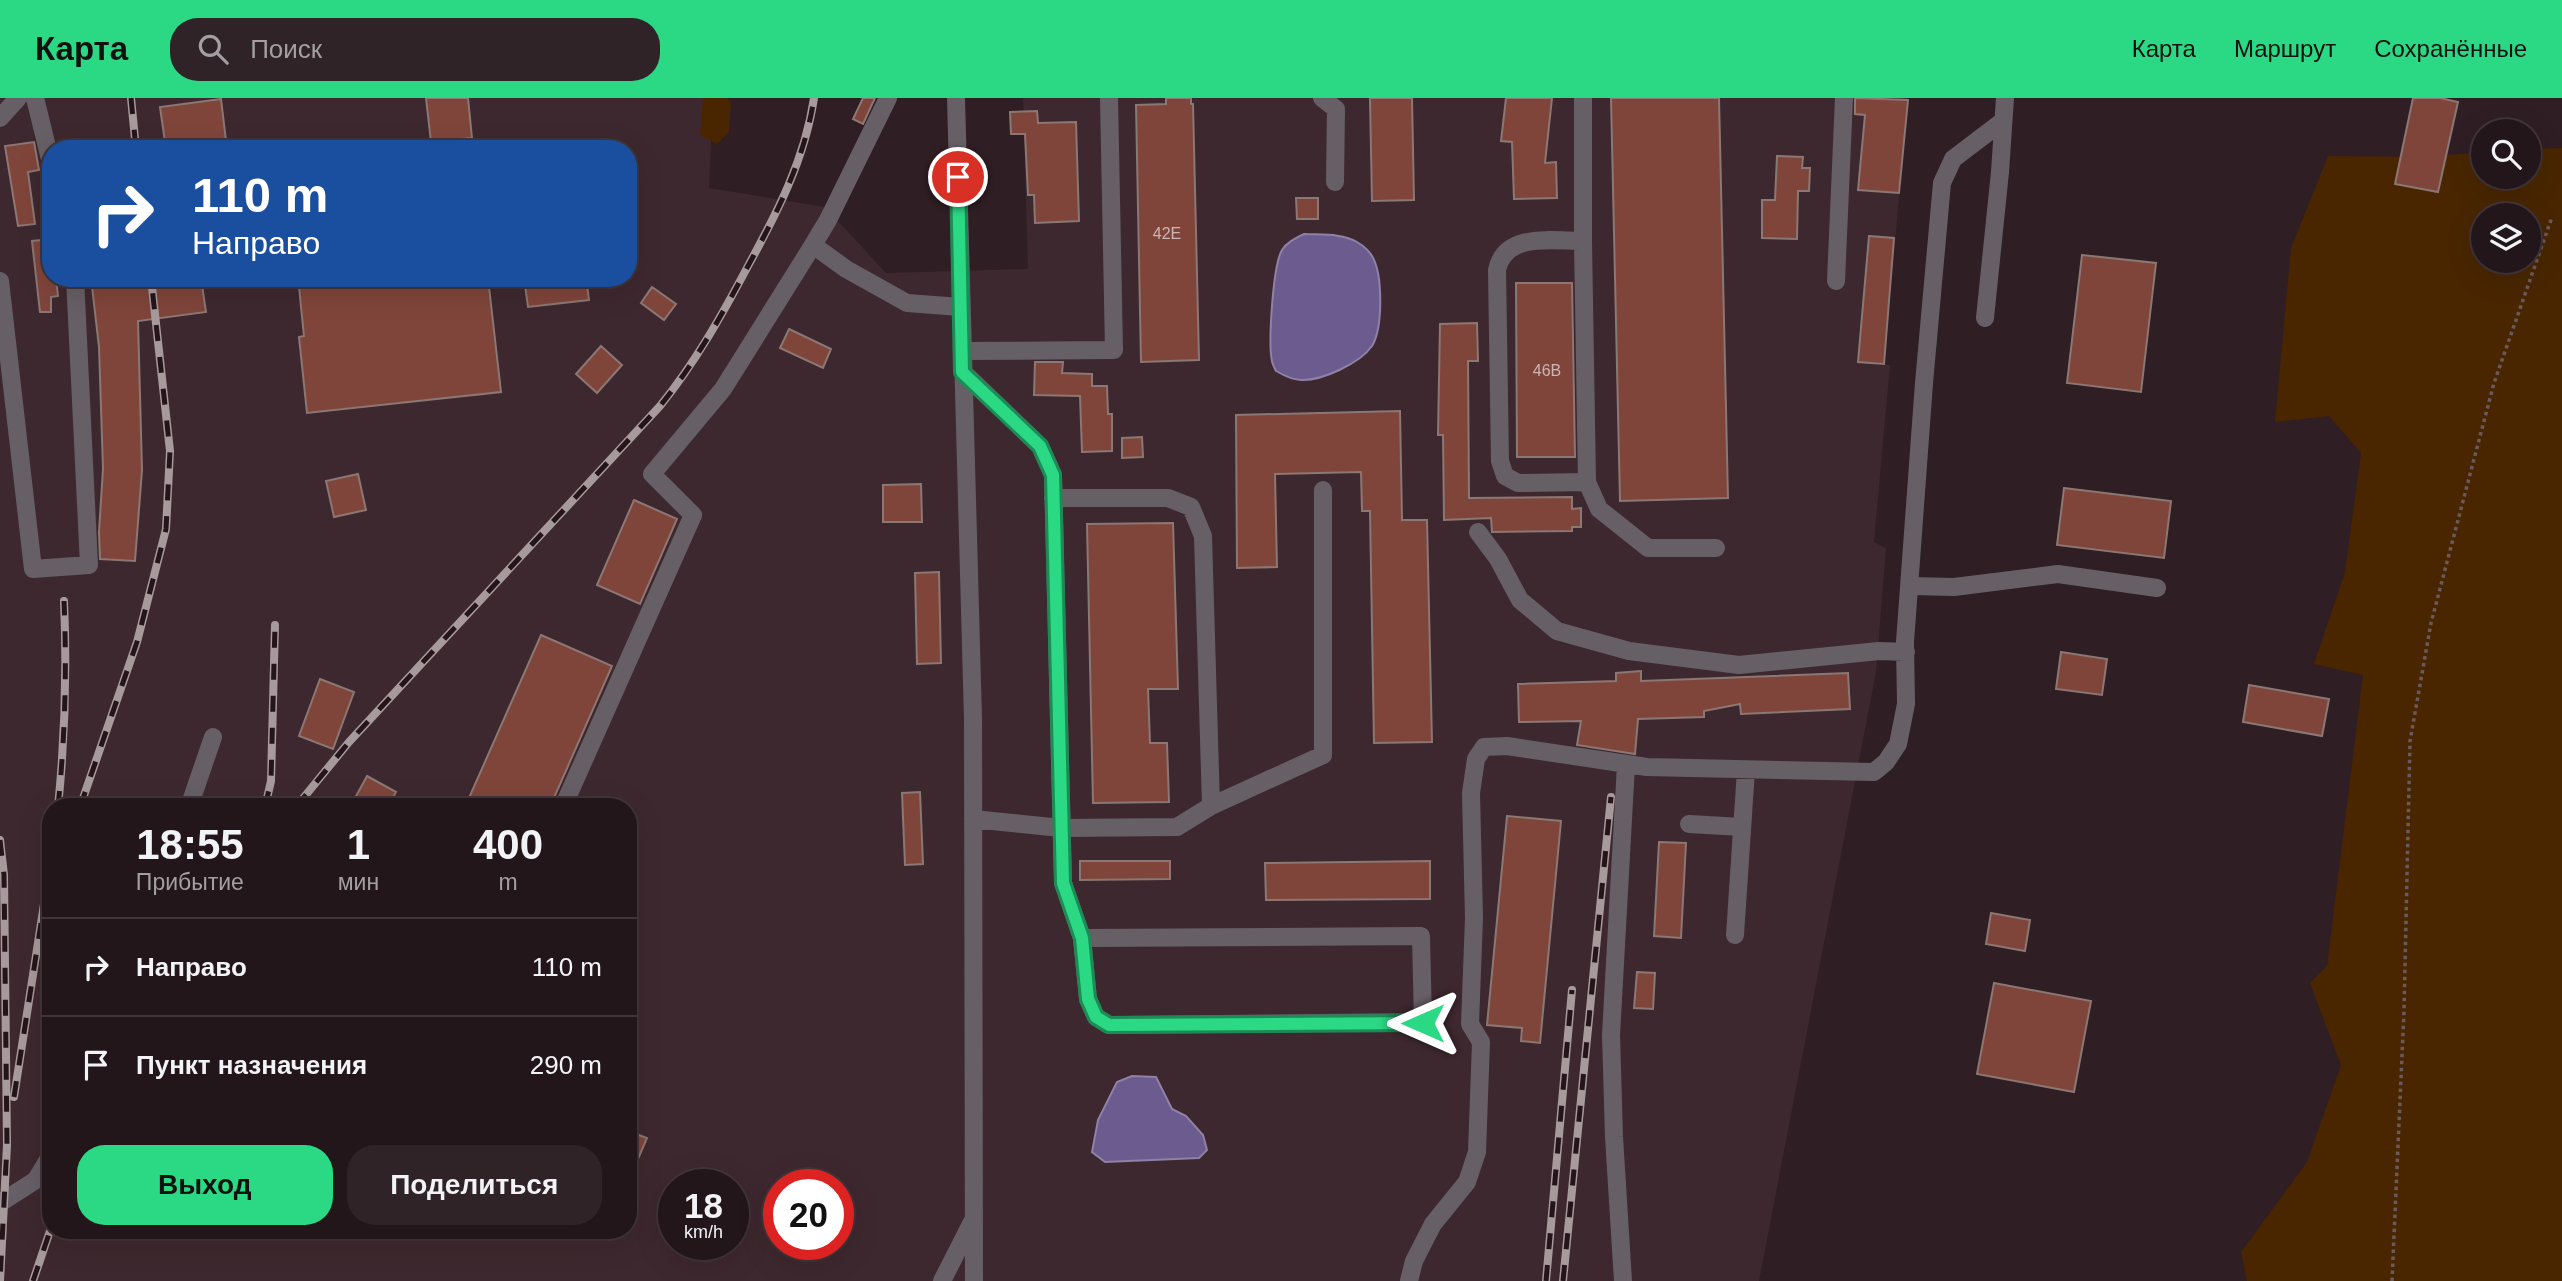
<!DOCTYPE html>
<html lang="ru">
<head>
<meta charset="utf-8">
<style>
  :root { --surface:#23161a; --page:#2f2327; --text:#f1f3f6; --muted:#a39fa2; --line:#403539; --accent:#2bd884 }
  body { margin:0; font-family:Arial,sans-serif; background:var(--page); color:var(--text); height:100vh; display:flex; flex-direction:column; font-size:26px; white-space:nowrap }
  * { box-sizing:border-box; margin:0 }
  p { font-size:23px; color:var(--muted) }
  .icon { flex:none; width:38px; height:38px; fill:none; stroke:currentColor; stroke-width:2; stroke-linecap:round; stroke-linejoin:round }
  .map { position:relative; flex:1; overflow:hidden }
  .panel { position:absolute; left:42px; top:700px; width:595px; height:441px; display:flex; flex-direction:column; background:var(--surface); border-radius:28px; box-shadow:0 7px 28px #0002,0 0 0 2px var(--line) }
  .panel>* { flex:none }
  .top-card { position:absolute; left:42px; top:42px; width:595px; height:147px; border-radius:28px; box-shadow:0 7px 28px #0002,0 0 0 2px var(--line); background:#1a4fa0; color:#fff; overflow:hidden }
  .tools { position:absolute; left:2471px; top:21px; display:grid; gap:14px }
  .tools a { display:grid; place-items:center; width:70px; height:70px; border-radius:50%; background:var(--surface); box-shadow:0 7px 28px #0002,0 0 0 2px var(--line); font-size:35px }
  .speed { position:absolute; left:658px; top:1071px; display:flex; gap:14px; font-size:35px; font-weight:700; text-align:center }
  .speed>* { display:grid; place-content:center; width:91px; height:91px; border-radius:50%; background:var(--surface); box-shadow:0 7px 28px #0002,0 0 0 2px var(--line); line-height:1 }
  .speed small { font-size:18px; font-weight:400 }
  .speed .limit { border:10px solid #d22; background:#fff; color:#111 }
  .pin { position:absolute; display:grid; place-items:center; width:60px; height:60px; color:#fff; margin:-30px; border:4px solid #fff; border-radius:50%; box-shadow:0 2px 7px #0007 }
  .me { position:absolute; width:77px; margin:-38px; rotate:270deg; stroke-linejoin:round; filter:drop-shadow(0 0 5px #0008) }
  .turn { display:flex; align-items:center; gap:24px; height:147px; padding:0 35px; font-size:32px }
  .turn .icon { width:91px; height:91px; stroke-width:2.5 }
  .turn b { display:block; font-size:49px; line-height:60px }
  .eta { display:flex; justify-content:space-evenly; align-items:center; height:119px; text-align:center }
  .eta b { font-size:42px; font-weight:700; line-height:49px }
  .primary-button { display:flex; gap:14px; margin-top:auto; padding:14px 35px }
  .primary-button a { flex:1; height:80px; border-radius:28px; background:var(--accent); color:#111; font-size:28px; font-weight:700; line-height:80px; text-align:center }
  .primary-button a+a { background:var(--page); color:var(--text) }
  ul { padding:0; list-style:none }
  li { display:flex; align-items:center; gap:21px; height:98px; padding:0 35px; border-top:2px solid var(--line) }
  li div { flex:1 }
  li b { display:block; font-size:26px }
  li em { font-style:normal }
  header { display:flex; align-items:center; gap:42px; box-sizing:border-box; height:98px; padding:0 35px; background:var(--accent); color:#111 }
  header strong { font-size:33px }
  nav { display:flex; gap:38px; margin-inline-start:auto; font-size:24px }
  .search { width:490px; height:63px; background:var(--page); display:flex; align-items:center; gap:18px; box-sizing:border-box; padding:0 24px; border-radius:28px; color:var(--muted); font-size:26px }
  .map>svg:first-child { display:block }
  .built { fill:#3e282f; fill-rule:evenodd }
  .green { fill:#492600; fill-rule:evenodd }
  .water { fill:#6b5b8f; stroke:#9081a6; stroke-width:2 }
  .building { fill:#7f453b; stroke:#8b7773; stroke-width:2 }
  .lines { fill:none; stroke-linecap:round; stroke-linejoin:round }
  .path { stroke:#695a5e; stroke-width:3.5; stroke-dasharray:3.5 3.5; stroke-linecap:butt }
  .minor { stroke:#666066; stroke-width:18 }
  .rail-casing { stroke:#a79a9d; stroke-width:8 }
  .rail { stroke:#25151a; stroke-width:5; stroke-dasharray:16; stroke-linecap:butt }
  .route-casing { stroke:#1c8c56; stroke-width:18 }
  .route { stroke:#2bd884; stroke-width:12 }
  .labels { text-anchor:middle; stroke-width:7; stroke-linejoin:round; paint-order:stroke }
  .number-label { font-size:16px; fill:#ccb6b4 }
</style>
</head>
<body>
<header>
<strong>Карта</strong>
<div class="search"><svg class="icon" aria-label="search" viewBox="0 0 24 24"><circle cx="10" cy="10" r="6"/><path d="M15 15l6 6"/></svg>Поиск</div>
<nav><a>Карта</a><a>Маршрут</a><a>Сохранённые</a></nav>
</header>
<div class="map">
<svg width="2562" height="1183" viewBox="0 0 2562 1183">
  <rect width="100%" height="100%" fill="#2f1e23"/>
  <path class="built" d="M0,0H713L709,90L825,109L886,175L1028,171L1023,0H1908L1884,266L1890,267L1874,444L1886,450L1876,574L1759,1183H0ZM51,51H628V180H51ZM51,709H628V1132H51ZM674,1087H733V1146H674ZM779,1087H838V1146H779Z"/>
  <path class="green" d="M703,0H727L731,4L729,34L717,46L700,37Z
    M2562,50V1183H2247L2241,1154L2307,1064L2341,967L2310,885L2327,868L2363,577L2314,566L2345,474L2361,355L2329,318L2275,324L2291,150L2328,58L2423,59L2483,54V79H2529V51ZM2483,117H2529V163H2483Z"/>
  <path class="water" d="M1304,136C1321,137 1342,135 1357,144C1362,147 1369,153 1372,158C1383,176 1383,230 1372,248C1360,265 1322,283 1301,282C1292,282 1283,277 1276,273C1275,271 1272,264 1272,263C1268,245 1273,167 1282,152C1287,144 1296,140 1304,136Z
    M1132,978L1156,979L1172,1011L1186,1018L1203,1037L1207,1052L1199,1060L1105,1064L1092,1054L1098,1022L1117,984Z"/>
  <path class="building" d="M426,0H468L472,40L431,44Z
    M863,0H875L863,26L853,21Z
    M1166,0H1191V6H1193L1199,262L1141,264L1136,7L1166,6Z
    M1370,0H1412L1414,102L1372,103Z
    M1506,0H1552L1545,65L1556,64L1557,100L1514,101L1512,44L1501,43Z
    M1611,0H1719L1728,400L1620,403Z
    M1855,0L1908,2L1899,95L1858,92L1865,17L1855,16Z
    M2413,0H2440L2458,4L2438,94L2395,86Z
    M221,1L227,51H166L160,9Z
    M1037,13L1038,25L1076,24L1079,123L1035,125L1034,97H1028L1025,36H1011L1010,14Z
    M34,44L39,72L28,74L35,126L18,128L5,48Z
    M1777,58L1803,59L1802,70H1810L1809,93H1798L1797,141L1762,140V102H1775Z
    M1296,100H1318V121H1297Z
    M1869,138L1894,140L1884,266L1858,264Z
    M51,141V180H56L58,198L51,199V214H40L32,143Z
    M2082,157L2156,165L2141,294L2067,285Z
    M91,180H201L206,214L138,223L142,372L135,463L100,461L99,434L103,371L99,249Z
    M313,180H488L501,294L307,315L299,239L304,238L299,189L313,186Z
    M524,180H586L589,202L528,209Z
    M1516,185H1572L1575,359H1517Z
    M652,189L676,206L664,222L641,205Z
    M1477,225L1478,263H1468L1469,400L1572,399V411L1581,410V429H1572V433L1492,434L1491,420L1444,422L1443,337H1438L1440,226Z
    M789,231L831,251L823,270L780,250Z
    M601,248L622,267L597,295L576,276Z
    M1035,264H1063L1062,275L1092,276V288H1107L1108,316H1112V353L1082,354L1080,298L1034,297Z
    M1400,313L1402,422H1427L1432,644L1374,645L1370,413H1362L1361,374L1275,376L1277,469L1237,470L1236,317Z
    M1142,339L1143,359L1122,360V340Z
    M358,376L366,412L334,419L326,383Z
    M921,386L922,424H883V387Z
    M2064,390L2171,403L2164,460L2057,447Z
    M634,402L677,421L640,506L597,487Z
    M1173,425L1178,591H1148L1150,645H1167L1169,704L1093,705L1087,426Z
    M939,474L941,565L917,566L915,475Z
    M541,537L612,568L550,709H465Z
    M2061,554L2107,561L2102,597L2056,591Z
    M1641,573V583L1848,575L1850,611L1741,616L1740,606L1704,613V619L1638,621L1635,656L1577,647L1581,623L1519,624L1518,586L1616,583V575Z
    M320,581L354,594L333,651L299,638Z
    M2249,587L2329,601L2322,638L2243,624Z
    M367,678L396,694L388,709H350Z
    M920,694L923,766L905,767L902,695Z
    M1507,718L1561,723L1540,945L1521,943L1522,930L1487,927Z
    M1659,744L1686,745L1681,840L1654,838Z
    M1080,763H1170V781L1080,782Z
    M1430,763V801L1266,802L1265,765Z
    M1991,815L2030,822L2025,853L1986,846Z
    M1637,874L1655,875L1653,911L1634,910Z
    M1994,885L2091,903L2074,994L1977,976Z
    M628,1033L647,1040L628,1084Z"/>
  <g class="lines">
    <path class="path" d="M2392,1183L2404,913L2410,643L2431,525L2494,285L2552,119"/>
    <path class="minor" d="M35,0L51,65
      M956,0L973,621L974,1183
      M1322,0L1336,11L1335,84
      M1583,0V143L1587,384L1599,411L1648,450H1716
      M0,20L18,0
      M1583,143C1552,143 1505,134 1497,172L1500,363L1505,378L1518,385L1587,384
      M813,147L828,122L888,0
      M0,183L33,471L89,467L75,180
      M1836,183L1844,0
      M1985,220L2000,74L2005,0
      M962,253L1114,252L1109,0
      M963,274L1040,348L1053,377L1063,785L1082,840L1421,838L1423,924L1109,927L1096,919L1088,901L1082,840
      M1478,434L1498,461L1520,502L1557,533L1629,553L1739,567L1879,553L1906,554
      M1910,488L1954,489L2058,476L2157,490
      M1211,708L1323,657V392
      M189,709L213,639
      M563,709L693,417L652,376L723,291L813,147L846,171L907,205L961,209
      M973,721L1061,730L1177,729L1211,708L1203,438L1191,409L1168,400H1053
      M1689,726L1742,729
      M1735,837L1746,672
      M0,1105L36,1082L51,1057
      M942,1183L972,1124
      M1409,1183L1414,1163L1433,1126L1467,1084L1477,1054L1481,944L1470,926L1474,820L1471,695L1476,661L1484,649L1507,648L1647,669L1874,674L1886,664L1898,646L1906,606L1905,544L1924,285L1942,85L1953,61L2003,23
      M1623,1183L1614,1039L1611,937L1626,667"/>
    <g class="rail-casing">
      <path id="rail" d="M131,0L136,51
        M58,709C65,640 67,572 64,503
        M80,709L137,544L166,431L170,353L151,180
        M265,709L271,683L275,527
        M296,709L349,644L660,308C695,265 722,217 748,168C777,115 805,61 814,0
        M0,742L4,777L7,1047L0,1183
        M14,999L51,761
        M33,1183L51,1130
        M1546,1183L1572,892
        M1563,1183L1611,699"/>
    </g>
    <use href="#rail" class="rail"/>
  </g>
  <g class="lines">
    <g class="route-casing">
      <path id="route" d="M958,79L962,274L1040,348L1053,377L1063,785L1082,840L1088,901L1096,919L1109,927L1423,925"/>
    </g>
    <use href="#route" class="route"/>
  </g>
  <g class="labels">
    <g class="number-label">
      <text x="1167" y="141">42Е</text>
      <text x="1547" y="278">46В</text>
    </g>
  </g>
</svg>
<div class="tools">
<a><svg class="icon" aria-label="search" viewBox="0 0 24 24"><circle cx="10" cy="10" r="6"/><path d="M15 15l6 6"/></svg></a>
<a><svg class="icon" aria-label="layers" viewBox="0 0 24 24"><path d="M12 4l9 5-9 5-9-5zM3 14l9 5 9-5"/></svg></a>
</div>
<div class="speed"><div>18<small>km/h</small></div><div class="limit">20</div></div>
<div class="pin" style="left:958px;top:79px;background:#d93025"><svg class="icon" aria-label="arrive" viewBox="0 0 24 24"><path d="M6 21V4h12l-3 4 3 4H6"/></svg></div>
<svg class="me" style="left:1423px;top:925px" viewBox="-20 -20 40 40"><path d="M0-17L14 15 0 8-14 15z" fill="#2bd884" stroke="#fff" stroke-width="4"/></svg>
<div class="top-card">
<div class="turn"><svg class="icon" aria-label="right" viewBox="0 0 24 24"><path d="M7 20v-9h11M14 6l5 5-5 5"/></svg><div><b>110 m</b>Направо</div></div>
</div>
<section class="panel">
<div class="eta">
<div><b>18:55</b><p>Прибытие</p></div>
<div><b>1</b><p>мин</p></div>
<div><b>400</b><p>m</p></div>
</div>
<ul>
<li><svg class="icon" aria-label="right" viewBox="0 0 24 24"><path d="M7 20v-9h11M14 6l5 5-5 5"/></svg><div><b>Направо</b></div><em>110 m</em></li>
<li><svg class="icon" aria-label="arrive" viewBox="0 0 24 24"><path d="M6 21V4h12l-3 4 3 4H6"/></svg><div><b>Пункт назначения</b></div><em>290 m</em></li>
</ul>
<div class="primary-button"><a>Выход</a><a>Поделиться</a></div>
</section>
</div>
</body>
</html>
